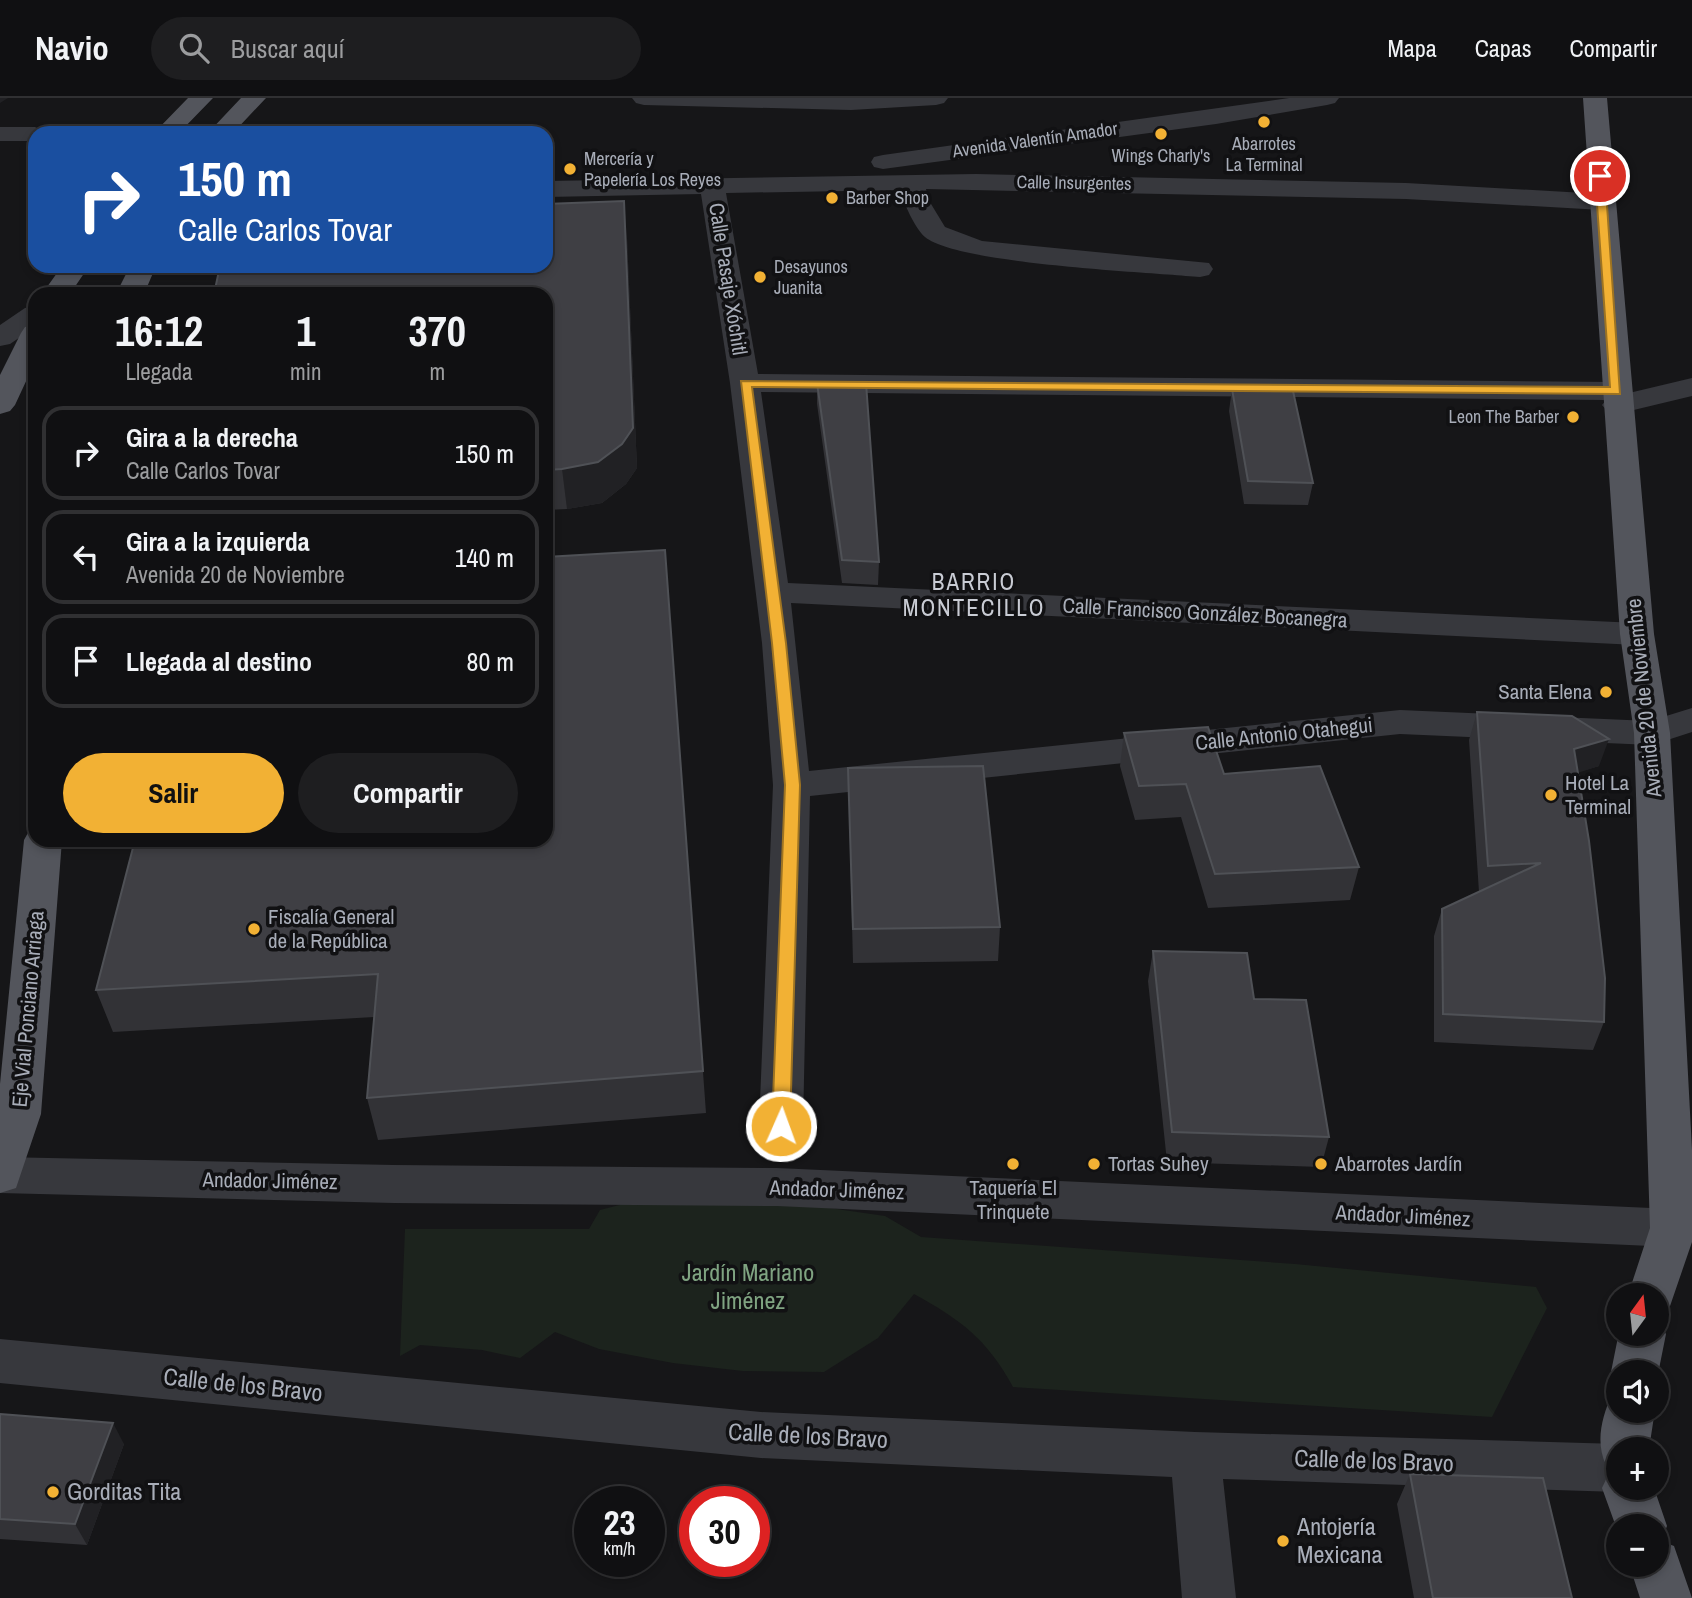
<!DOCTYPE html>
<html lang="es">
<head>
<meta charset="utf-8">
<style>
  :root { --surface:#101012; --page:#1e1e20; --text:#f1f3f6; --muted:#9c9d9f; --line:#303032; --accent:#f2b134 }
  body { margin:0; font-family:"Archivo Narrow",sans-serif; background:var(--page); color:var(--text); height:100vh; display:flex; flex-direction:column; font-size:26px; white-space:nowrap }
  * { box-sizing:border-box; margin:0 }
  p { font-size:23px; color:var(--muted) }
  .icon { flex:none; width:38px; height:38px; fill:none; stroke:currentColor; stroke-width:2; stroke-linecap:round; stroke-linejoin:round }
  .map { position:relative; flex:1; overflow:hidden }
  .panel { position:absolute; left:28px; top:189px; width:525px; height:560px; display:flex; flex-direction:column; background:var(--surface); border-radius:21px; box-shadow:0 4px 10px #0003,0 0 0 2px var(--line) }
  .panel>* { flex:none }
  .top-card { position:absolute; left:28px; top:28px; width:525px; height:147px; border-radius:21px; box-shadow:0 4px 10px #0003,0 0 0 2px var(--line); background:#1a4fa0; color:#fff; overflow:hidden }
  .needle { width:46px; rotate:15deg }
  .buttons { position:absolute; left:1606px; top:1185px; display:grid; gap:14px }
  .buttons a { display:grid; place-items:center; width:63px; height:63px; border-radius:50%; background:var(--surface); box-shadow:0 4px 10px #0003,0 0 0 2px var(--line); font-size:35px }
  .speed { position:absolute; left:574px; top:1388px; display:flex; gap:14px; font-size:35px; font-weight:700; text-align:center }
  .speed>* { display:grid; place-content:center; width:91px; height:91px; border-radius:50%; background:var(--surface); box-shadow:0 4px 10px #0003,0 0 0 2px var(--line); line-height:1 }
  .speed small { font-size:18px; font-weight:400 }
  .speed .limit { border:10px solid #d22; background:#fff; color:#111 }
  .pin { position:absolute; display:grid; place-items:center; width:60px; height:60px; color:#fff; margin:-30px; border:4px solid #fff; border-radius:50%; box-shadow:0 2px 7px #0007 }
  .me { position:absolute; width:77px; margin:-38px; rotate:2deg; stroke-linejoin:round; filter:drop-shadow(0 0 5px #0008) }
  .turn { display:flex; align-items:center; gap:24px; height:147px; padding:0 35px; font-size:32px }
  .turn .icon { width:91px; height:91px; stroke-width:2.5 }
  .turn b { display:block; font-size:49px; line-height:60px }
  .eta { display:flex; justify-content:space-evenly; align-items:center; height:119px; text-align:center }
  .eta b { font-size:42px; font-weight:700; line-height:49px }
  .primary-button { display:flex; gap:14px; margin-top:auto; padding:14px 35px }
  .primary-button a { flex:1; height:80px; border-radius:42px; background:var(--accent); color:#111; font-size:28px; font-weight:700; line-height:80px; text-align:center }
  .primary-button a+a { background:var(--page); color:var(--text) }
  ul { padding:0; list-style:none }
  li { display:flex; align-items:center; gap:21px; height:94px; margin:0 14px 10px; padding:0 21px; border:4px solid var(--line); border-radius:21px }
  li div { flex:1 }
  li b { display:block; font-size:26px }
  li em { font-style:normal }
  header { display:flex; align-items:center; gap:42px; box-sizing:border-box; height:98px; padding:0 35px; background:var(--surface); border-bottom:2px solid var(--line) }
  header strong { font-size:33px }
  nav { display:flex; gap:38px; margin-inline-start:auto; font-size:24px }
  .search { width:490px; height:63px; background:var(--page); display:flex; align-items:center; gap:18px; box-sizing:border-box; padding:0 24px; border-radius:38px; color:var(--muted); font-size:26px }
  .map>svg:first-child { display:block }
  .green { fill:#1c231d }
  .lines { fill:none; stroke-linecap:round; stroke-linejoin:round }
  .minor { fill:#37383d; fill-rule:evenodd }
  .major { fill:#53555c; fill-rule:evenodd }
  .wall { fill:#323236 }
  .shaded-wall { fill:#212124 }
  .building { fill:#3f3f44; stroke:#4f5156; stroke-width:2 }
  .route { fill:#f2b134; stroke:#9d7322; stroke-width:2 }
  .poi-dot { fill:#f2b134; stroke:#111113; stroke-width:2.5 }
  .labels { text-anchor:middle; stroke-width:7; stroke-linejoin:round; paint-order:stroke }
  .far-street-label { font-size:18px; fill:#a8adb8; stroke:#111113 }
  .far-poi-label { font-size:18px; fill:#a8adb8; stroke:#111113; text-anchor:start }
  .street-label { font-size:21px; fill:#a8adb8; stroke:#111113 }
  .poi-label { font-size:21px; fill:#a8adb8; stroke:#111113; text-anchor:start }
  .neighbourhood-label { font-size:23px; letter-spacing:2px; fill:#c9ccd4; stroke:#111113 }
  .near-park-label { font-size:24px; fill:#7fa381; stroke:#111113 }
  .near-street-label { font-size:24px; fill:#a8adb8; stroke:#111113 }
  .near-poi-label { font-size:24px; fill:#a8adb8; stroke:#111113; text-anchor:start }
</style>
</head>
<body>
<header>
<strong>Navio</strong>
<div class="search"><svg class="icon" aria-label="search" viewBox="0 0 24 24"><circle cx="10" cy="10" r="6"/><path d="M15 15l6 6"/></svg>Buscar aquí</div>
<nav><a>Mapa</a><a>Capas</a><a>Compartir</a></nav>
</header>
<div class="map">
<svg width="1692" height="1500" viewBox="0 0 1692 1500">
  <rect width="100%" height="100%" fill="#161618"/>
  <path class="green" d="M643,1101L795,1105L885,1118L921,1139L1295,1166L1536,1189L1547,1210L1492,1319L1013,1289C987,1241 961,1222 914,1196L878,1240L824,1274L743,1273L673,1265L599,1251L555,1234L520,1260L482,1252L420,1247L400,1258L405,1131H589L600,1112Z"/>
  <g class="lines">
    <path class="minor" d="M632,0H948L944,5L936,7L851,12L644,7L636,5Z
      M1289,0H1339L1335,5L1327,7L1216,26L883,71L874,69L871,64L874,59L883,57Z
      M0,29H35L46,35H35V43H0Z
      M976,76L1406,85L1602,96L1611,99L1615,104L1611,109L1602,112L1406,101L926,91L928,101L945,129L982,143L1209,165L1213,171L1209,177L1200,179C1149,174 957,166 925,139C915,130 903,105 901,92L726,95L758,276L1616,284L1626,287L1629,295L1692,280V298L1617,316L1607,313L1602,307L1606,302L761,294L788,485L1637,525L1649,529L1654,536L1649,543L1637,547L791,505L809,673L1400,612L1650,623L1692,610V634L1652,647L1400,636L810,698L803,1028L797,1040L781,1046L765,1040L759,1028L773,687L762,545L730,285L701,96L546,99V83Z
      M35,208V229L10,246L0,248V227L25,210Z
      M0,1059L394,1067L777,1070L1673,1111L1689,1116L1692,1122L1689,1144L1673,1149L777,1108L394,1105L0,1095Z
      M0,1241L761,1314L1195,1334L1619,1346L1631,1351H1619V1390H1630L1619,1394L1223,1381L1236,1500H1182L1172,1379L761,1360L0,1285Z"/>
    <path class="major" d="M188,0H213L179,35H154Z
      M241,0H266L233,35H208Z
      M1583,0H1607L1654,536L1670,635L1692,1052V1144L1669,1211L1657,1216V1197H1628L1650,1130L1634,635L1620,536Z
      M62,168H89L70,196H42Z
      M130,168H156L144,196H116Z
      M35,227V264L15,307L10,313L0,316V277L21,235L25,229Z
      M35,731V742H62L41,1016L16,1090L0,1095V986L24,742L29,733Z
      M1657,1220L1666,1236L1657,1281V1274H1619V1289L1611,1274L1619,1234L1657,1236Z
      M1619,1294V1312H1655L1649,1351H1619V1390H1654L1667,1428L1661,1443L1674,1448L1692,1500H1640L1629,1466H1657V1428H1619V1437L1602,1390L1610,1373L1615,1371L1606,1367C1595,1344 1602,1319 1612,1296Z"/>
  </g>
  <path class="wall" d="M627,140L637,370L626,386L602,405L567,411L546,412V196Z
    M817,285L879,464L878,487L842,485L817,306Z
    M1232,291L1313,385L1308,407L1244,406L1229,313Z
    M665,452L706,1015L378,1042L367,1000L374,919L113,934L96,892Z
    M1477,614L1599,668L1578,674L1604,924L1593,952L1434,944V838L1442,811L1479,794L1469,642Z
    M1124,635L1224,676L1359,769L1350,802L1208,810L1181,719L1135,722L1120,668Z
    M848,670L1000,829L998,863L853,865Z
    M1153,853L1254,901L1329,1039L1321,1069L1167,1064L1148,883Z
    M0,1316L124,1346L87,1447L0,1441Z
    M1410,1376L1572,1500H1414L1397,1406Z"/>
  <path class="shaded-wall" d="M0,0H8L0,5Z
    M624,103L627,140L637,370L626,386L602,405L567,411L562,371Z
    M1609,641L1599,668L1565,679L1574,651Z
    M113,1325L124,1346L87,1447L75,1426Z"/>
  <path class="building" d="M624,103L633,330L622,346L598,364L562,371L546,372V196H214L220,168H546V106Z
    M817,285H866L879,464L842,462Z
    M1232,291L1293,293L1313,385L1248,383Z
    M665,452L703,973L367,1000L378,876L96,892L135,742H546V459Z
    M1477,614L1572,618L1609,641L1574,651L1589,743L1605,880L1604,924L1443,916L1442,811L1541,765L1488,768Z
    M1208,629L1224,676L1320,668L1359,769L1215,776L1186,686L1139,688L1124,635Z
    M983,668L1000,829L853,831L848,670Z
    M1153,853L1247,855L1254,901L1306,902L1329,1039L1172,1034Z
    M0,1316L113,1325L75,1426L0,1421Z
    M1410,1376L1543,1380L1572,1500H1433Z"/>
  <path class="route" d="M1600,75L1605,78L1620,296L752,289L786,545L800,687L790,1028L781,1035L775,1033L772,1028L785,687L772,545L741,283L1610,289L1595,78Z"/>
  <g class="poi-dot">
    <circle cx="1264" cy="24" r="7"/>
    <circle cx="1161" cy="36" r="7"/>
    <circle cx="570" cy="71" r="7"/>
    <circle cx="832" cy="100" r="7"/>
    <circle cx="760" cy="179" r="7"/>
    <circle cx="1573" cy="319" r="7"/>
    <circle cx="1606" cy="594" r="7"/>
    <circle cx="1551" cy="697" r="7"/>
    <circle cx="254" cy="831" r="7"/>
    <circle cx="1013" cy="1066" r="7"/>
    <circle cx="1094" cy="1066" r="7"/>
    <circle cx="1321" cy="1066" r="7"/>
    <circle cx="53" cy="1394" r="7"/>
    <circle cx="1283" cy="1443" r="7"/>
  </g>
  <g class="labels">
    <g class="far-street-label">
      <text transform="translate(1035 42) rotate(-8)" y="6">Avenida Valentín Amador</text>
      <text transform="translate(1074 85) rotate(1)" y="6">Calle Insurgentes</text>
    </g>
    <g class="far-poi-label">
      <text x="1264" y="52" text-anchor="middle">Abarrotes<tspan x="1264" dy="21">La Terminal</tspan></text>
      <text x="1161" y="64" text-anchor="middle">Wings Charly's</text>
      <text x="584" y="67">Mercería y<tspan x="584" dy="21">Papelería Los Reyes</tspan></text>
      <text x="846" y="106">Barber Shop</text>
      <text x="774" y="175">Desayunos<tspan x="774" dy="21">Juanita</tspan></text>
      <text x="1559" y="325" text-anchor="end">Leon The Barber</text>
    </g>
    <g class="street-label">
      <text transform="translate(728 181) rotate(81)" y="7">Calle Pasaje Xóchitl</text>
      <text transform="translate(1205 515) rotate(3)" y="7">Calle Francisco González Bocanegra</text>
      <text transform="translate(1644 600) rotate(-96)" y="7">Avenida 20 de Noviembre</text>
      <text transform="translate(1284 636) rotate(-6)" y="7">Calle Antonio Otahegui</text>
      <text transform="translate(28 911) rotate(-85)" y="7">Eje Vial Ponciano Arriaga</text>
      <text transform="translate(270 1083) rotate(1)" y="7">Andador Jiménez</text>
      <text transform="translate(837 1092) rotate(2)" y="7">Andador Jiménez</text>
      <text transform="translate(1403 1118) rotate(3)" y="7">Andador Jiménez</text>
    </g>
    <g class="poi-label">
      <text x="1592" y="601" text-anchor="end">Santa Elena</text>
      <text x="1565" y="692">Hotel La<tspan x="1565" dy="24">Terminal</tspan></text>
      <text x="268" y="826">Fiscalía General<tspan x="268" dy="24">de la República</tspan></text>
      <text x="1108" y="1073">Tortas Suhey</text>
      <text x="1335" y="1073">Abarrotes Jardín</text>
      <text x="1013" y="1097" text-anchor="middle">Taquería El<tspan x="1013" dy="24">Trinquete</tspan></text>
    </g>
    <g class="neighbourhood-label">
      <text x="974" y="492">BARRIO<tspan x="974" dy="26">MONTECILLO</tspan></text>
    </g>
    <g class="near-park-label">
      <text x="748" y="1183">Jardín Mariano<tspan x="748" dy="28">Jiménez</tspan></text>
    </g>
    <g class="near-street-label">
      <text transform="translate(243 1287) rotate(6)" y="8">Calle de los Bravo</text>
      <text transform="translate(808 1338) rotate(3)" y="8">Calle de los Bravo</text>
      <text transform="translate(1374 1363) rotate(2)" y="8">Calle de los Bravo</text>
    </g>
    <g class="near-poi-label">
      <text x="67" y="1402">Gorditas Tita</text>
      <text x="1297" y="1437">Antojería<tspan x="1297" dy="28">Mexicana</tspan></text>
    </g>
  </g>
</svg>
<div class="buttons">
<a><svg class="needle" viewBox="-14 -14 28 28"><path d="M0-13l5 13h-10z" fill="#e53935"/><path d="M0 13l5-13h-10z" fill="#9c9d9f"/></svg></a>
<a><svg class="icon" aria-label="sound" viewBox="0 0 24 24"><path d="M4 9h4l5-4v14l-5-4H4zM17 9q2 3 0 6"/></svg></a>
<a>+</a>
<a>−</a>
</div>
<div class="speed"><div>23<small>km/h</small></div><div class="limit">30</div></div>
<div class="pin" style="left:1600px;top:78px;background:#d93025"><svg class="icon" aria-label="arrive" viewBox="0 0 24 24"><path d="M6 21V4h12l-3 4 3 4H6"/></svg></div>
<svg class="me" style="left:781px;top:1028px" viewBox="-20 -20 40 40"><circle r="17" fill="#f2b134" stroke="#fff" stroke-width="3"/><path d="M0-11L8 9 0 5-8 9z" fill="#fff"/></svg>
<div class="top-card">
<div class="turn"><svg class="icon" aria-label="right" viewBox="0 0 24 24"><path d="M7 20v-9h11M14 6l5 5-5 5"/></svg><div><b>150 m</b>Calle Carlos Tovar</div></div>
</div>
<section class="panel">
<div class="eta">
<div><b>16:12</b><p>Llegada</p></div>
<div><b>1</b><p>min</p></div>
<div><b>370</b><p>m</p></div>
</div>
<ul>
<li><svg class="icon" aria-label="right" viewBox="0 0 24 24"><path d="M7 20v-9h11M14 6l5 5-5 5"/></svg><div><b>Gira a la derecha</b><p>Calle Carlos Tovar</p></div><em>150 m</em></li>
<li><svg class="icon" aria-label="left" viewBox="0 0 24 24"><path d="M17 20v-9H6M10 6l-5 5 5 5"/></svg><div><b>Gira a la izquierda</b><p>Avenida 20 de Noviembre</p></div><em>140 m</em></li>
<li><svg class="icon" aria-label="arrive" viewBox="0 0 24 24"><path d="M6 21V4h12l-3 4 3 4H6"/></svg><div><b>Llegada al destino</b></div><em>80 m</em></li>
</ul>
<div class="primary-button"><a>Salir</a><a>Compartir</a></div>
</section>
</div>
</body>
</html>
